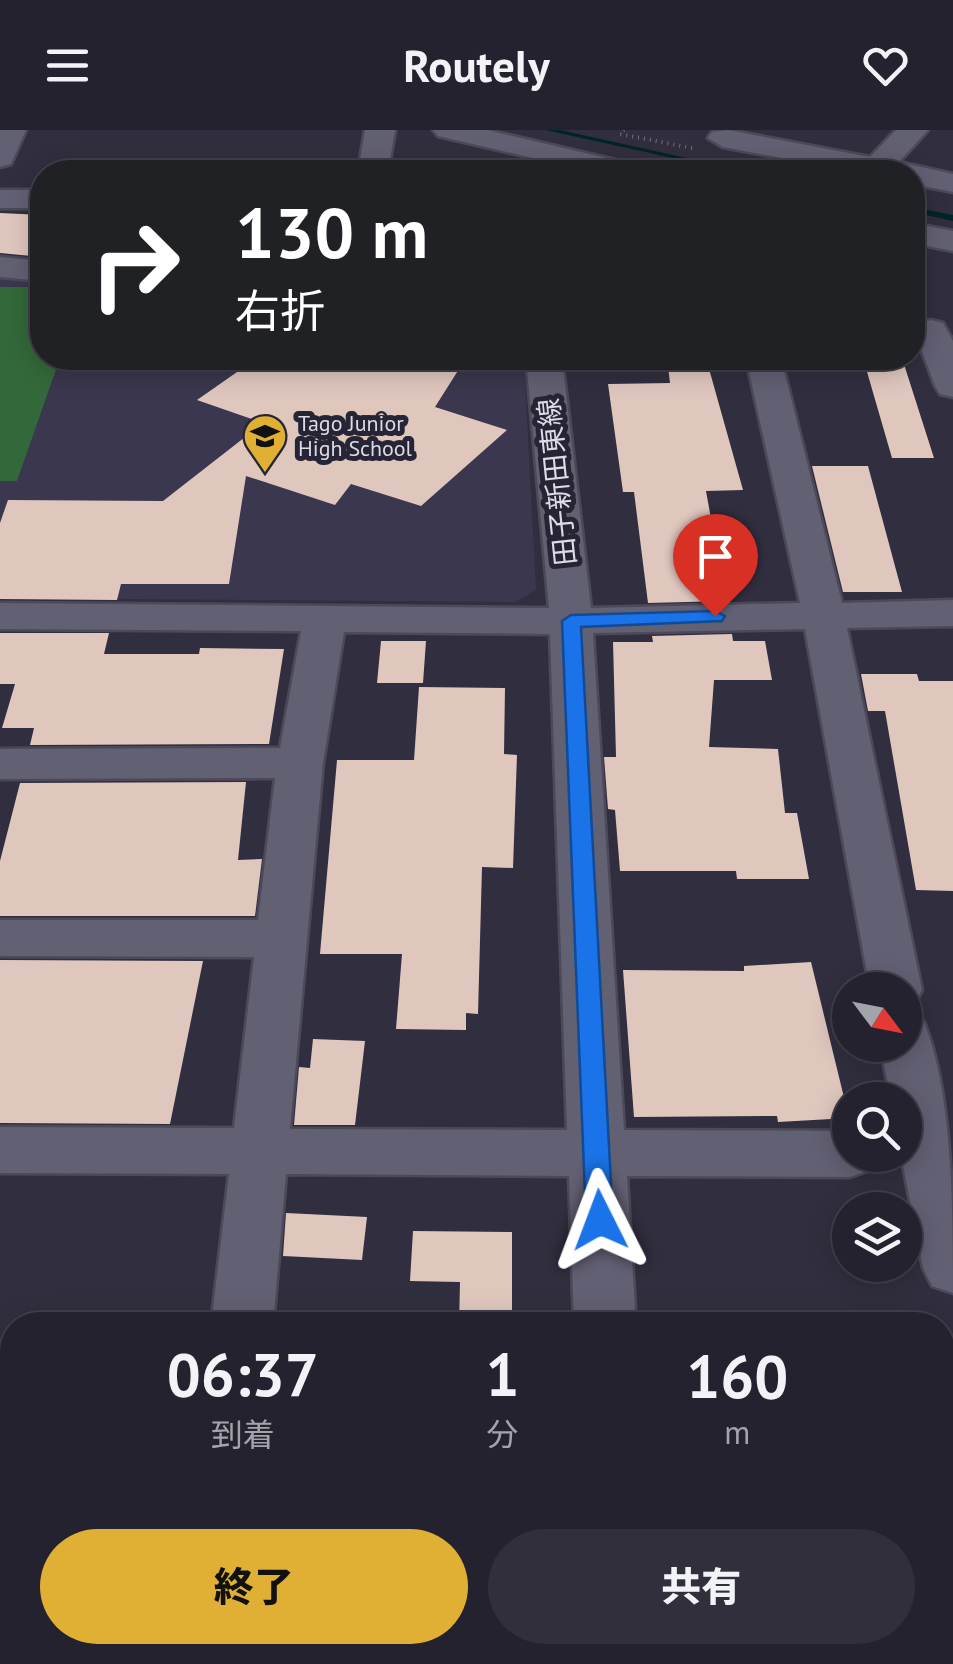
<!DOCTYPE html>
<html lang="ja">
<head>
<meta charset="utf-8">
<style>
  :root { --surface:#25222f; --page:#312f3b; --text:#f1f3f6; --muted:#a3a4aa; --line:#423f4b; --accent:#e0b034 }
  body { margin:0; font-family:"PT Sans","Noto Sans JP",sans-serif; background:var(--page); color:var(--text); height:100vh; display:flex; flex-direction:column; font-size:38px; white-space:nowrap }
  * { box-sizing:border-box; margin:0 }
  p { font-size:32px; color:var(--muted) }
  .icon { flex:none; width:55px; height:55px; fill:none; stroke:currentColor; stroke-width:2; stroke-linecap:round; stroke-linejoin:round }
  .map { position:relative; flex:1; overflow:hidden }
  .details { position:absolute; left:0px; top:1182px; width:955px; height:352px; display:flex; flex-direction:column; background:var(--surface); border-radius:40px 40px 0 0; box-shadow:0 5px 25px #0003,0 0 0 2px var(--line) }
  .details>* { flex:none }
  .banner { position:absolute; left:30px; top:30px; width:895px; height:210px; border-radius:40px; box-shadow:0 5px 25px #0003,0 0 0 2px var(--line); background:#202124; color:#fff; overflow:hidden }
  .needle { width:65px; rotate:122deg }
  .fabs { position:absolute; left:832px; top:842px; display:grid; gap:20px }
  .fabs a { display:grid; place-items:center; width:90px; height:90px; border-radius:50%; background:var(--surface); box-shadow:0 5px 25px #0003,0 0 0 2px var(--line); font-size:50px }
  .pin { position:absolute; display:grid; place-items:center; width:85px; height:85px; color:#fff; margin:-102px -42px; border-radius:50% 50% 50% 0; rotate:-45deg; box-shadow:0 0 10px #0007 }
  .pin .icon { rotate:45deg }
  .me { position:absolute; width:110px; margin:-55px; rotate:357deg; stroke-linejoin:round; filter:drop-shadow(0 0 8px #0008) }
  .turn { display:flex; align-items:center; gap:35px; height:210px; padding:0 40px; font-size:45px }
  .turn .icon { width:130px; height:130px; stroke-width:2.5 }
  .turn b { display:block; font-size:70px; line-height:85px }
  .eta { display:flex; justify-content:space-evenly; align-items:center; height:170px; text-align:center }
  .eta b { font-size:60px; font-weight:800; line-height:70px }
  .action { display:flex; gap:20px; margin-top:auto; padding:20px 40px }
  .action a { flex:1; height:115px; border-radius:60px; background:var(--accent); color:#111; font-size:40px; font-weight:800; line-height:115px; text-align:center }
  .action a+a { background:var(--page); color:var(--text) }
  header { display:flex; justify-content:space-between; align-items:center; height:130px; padding:0 40px; background:var(--surface); font-size:45px; font-weight:800 }
  .map>svg:first-child { display:block }
  .built { fill:#3a374e }
  .green { fill:#33683a }
  .lines { fill:none; stroke-linecap:round; stroke-linejoin:round }
  .stream { fill:#002528; fill-rule:evenodd }
  .building { fill:#dfc7be }
  .minor-casing { stroke:#4c4958; stroke-width:5 }
  .path-far1 { stroke:#72707f; stroke-width:4; stroke-dasharray:1 5; stroke-linecap:butt }
  .path { stroke:#72707f; stroke-width:8; stroke-dasharray:4 10; stroke-linecap:butt }
  .minor { fill:#626073; fill-rule:evenodd }
  .route { fill:#1a73e8; stroke:#114b97; stroke-width:2.5 }
  .labels { text-anchor:middle; stroke-width:10; stroke-linejoin:round; paint-order:stroke }
  .far-poi-label { font-size:22px; fill:#dcdbe6; stroke:#272535; text-anchor:start }
  .street-label { font-size:28px; fill:#dcdbe6; stroke:#272535 }
</style>
</head>
<body>
<header><svg class="icon" aria-label="menu" viewBox="0 0 24 24"><path d="M4 6h16M4 12h16M4 18h16"/></svg>Routely<svg class="icon" aria-label="heart" viewBox="0 0 24 24"><path d="M12 20l-8-8c-3-5 5-10 8-4 3-6 11-1 8 4z"/></svg></header>
<div class="map">
<svg width="953" height="1534" viewBox="0 0 953 1534">
  <rect width="100%" height="100%" fill="#312e3f"/>
  <path class="built" d="M0,147H42V228H524L536,460L516,472L0,468Z"/>
  <path class="green" d="M0,157H42V228H60L17,351H0Z
    M0,1340H12V1522L158,1523L157,1534H0Z"/>
  <g class="lines">
    <path class="stream" d="M545,0H560L750,42H737Z
      M912,77L953,85V91L912,82Z"/>
  </g>
  <path class="building" d="M0,83L42,85V127L0,123Z
    M257,228H466L435,277L507,300L421,376L351,354L335,375L246,346L229,454H121L117,470L0,469V393L8,370L163,371L263,293L197,270Z
    M667,228H706L743,360L706,361L726,471L648,473L634,362H623L608,254L670,253Z
    M863,228H902L934,328H892Z
    M812,336H868L902,462H843Z
    M0,503H109L104,524H199L200,518L284,519L269,614L30,615L34,598H2L15,554H0Z
    M732,504L733,511H765L772,550H714L709,617L778,619L785,683H797L809,749H737L736,741H620L615,680L608,679L604,627H616L613,512H653L652,506Z
    M381,511H426L423,553H377Z
    M861,544H917L919,551H953V761L916,760L885,581H868Z
    M419,557L505,558L504,624L517,625L513,738L482,737L478,884L466,883V900L396,899L402,824H320L337,630H414Z
    M246,652L238,730L262,729L255,786H0V731L20,653Z
    M0,830L203,831L170,994L0,993Z
    M811,832L849,988L778,992L777,986L634,987L623,840L744,841V836Z
    M313,909L365,911L355,995H294L299,937L310,938Z
    M286,1083L367,1087L362,1130L283,1126Z
    M413,1101L512,1102V1195H459L460,1152L410,1151Z"/>
  <g class="lines">
    <g class="minor-casing">
      <path id="minor" d="M0,0H26L11,34L0,37Z
        M365,0H395L388,42H358Z
        M433,0H487L641,36L645,42H593L438,6Z
        M728,0L870,27L896,0H928L899,32L953,44V62L912,54V42H857L723,17L708,8L712,2Z
        M0,60H42V78H0Z
        M912,93L953,101V121L912,113Z
        M0,127L42,131V151L0,147Z
        M931,190L943,193L953,211V267L940,264L935,256L914,200L919,193Z
        M526,228H562L591,478L800,473L746,228H781L842,473L953,470V496L847,498L922,860L915,874L905,877V860H870L805,499L593,503L624,1000L850,1001V1025H878L870,1040L850,1047L627,1046L636,1195H574L569,1046L286,1044L273,1195H211L229,1044L0,1043V997L234,998L254,827L0,826V790H258L275,648L0,649V619L280,618L301,501L0,499V473L549,478ZM344,502L550,504L567,1000L290,999L323,633Z
        M905,886L924,892C953,964 953,1082 953,1163L932,1156L923,1138L901,1025H905V970H891L880,915H905Z
        M0,1254H12V1312H0Z
        M177,1522H247L246,1534H176Z
        M584,1522H654L655,1534H585Z"/>
    </g>
    <path class="path-far1" d="M624,0L620,4L692,18"/>
    <path class="path" d="M0,1519L12,1502"/>
    <use href="#minor" class="minor"/>
  </g>
  <path class="route" d="M715,481L725,486L722,491L581,497L613,1090L609,1098H590L586,1090L562,491L571,485Z"/>
  <defs>
    <g id="school-pin" transform="scale(2.25)"><path d="M0 17L-7.5 6A9.5 9.5 0 1 1 7.5 6Z" fill="#e0b034" stroke="#272535"/><path d="M0-5L7-2L0 1L-7-2ZM-4 1L0 2.5L4 1V4Q0 6-4 4Z" fill="#111"/></g>
  </defs>
  <g fill-rule="evenodd">
    <use href="#school-pin" x="265" y="306"/>
  </g>
  <g class="labels">
    <g class="far-poi-label">
      <text x="298" y="301">Tago Junior<tspan x="298" dy="25">High School</tspan></text>
    </g>
    <g class="street-label">
      <text transform="translate(557 352) rotate(-96)" y="10">田子新田東線</text>
    </g>
  </g>
</svg>
<div class="fabs">
<a><svg class="needle" viewBox="-14 -14 28 28"><path d="M0-13l5 13h-10z" fill="#e53935"/><path d="M0 13l5-13h-10z" fill="#a3a4aa"/></svg></a>
<a><svg class="icon" aria-label="search" viewBox="0 0 24 24"><circle cx="10" cy="10" r="6"/><path d="M15 15l6 6"/></svg></a>
<a><svg class="icon" aria-label="layers" viewBox="0 0 24 24"><path d="M12 4l9 5-9 5-9-5zM3 14l9 5 9-5"/></svg></a>
</div>
<div class="pin" style="left:715px;top:486px;background:#d93025"><svg class="icon" aria-label="arrive" viewBox="0 0 24 24"><path d="M6 21V4h12l-3 4 3 4H6"/></svg></div>
<svg class="me" style="left:600px;top:1090px" viewBox="-20 -20 40 40"><path d="M0-17L14 15 0 8-14 15z" fill="#1a73e8" stroke="#fff" stroke-width="4"/></svg>
<div class="banner">
<div class="turn"><svg class="icon" aria-label="right" viewBox="0 0 24 24"><path d="M7 20v-9h11M14 6l5 5-5 5"/></svg><div><b>130 m</b>右折</div></div>
</div>
<section class="details">
<div class="eta">
<div><b>06:37</b><p>到着</p></div>
<div><b>1</b><p>分</p></div>
<div><b>160</b><p>m</p></div>
</div>
<div class="action"><a>終了</a><a>共有</a></div>
</section>
</div>
</body>
</html>
